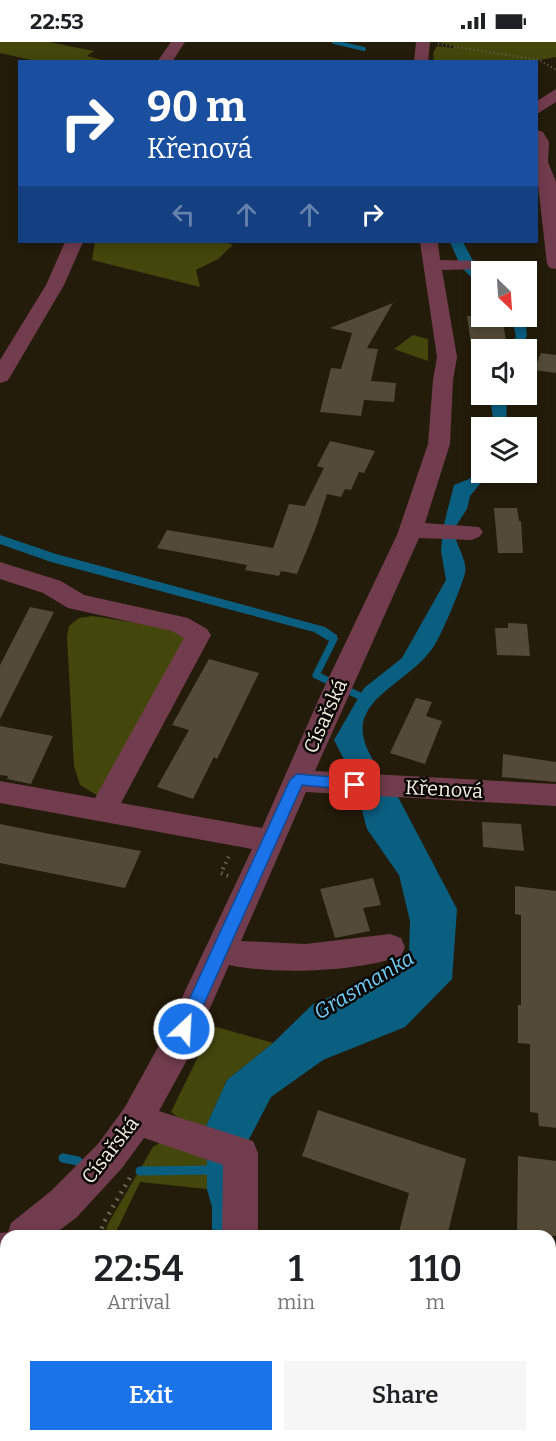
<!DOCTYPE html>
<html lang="en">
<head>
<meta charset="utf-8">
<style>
  :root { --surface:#fff; --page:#f6f6f6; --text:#202124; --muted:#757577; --accent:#1a73e8 }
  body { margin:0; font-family:Bitter,serif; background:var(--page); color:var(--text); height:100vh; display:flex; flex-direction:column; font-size:22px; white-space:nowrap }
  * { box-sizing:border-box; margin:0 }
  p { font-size:20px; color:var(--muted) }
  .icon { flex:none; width:33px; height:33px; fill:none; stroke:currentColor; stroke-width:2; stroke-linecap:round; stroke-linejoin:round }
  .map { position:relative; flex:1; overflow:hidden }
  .details { position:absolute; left:0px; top:1188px; width:556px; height:212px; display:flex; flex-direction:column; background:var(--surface); border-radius:18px 18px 0 0; box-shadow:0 3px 9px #0003 }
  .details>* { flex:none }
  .hud { position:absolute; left:18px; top:18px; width:520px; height:183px; border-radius:0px; box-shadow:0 3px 9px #0003; background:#1a4fa0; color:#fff; overflow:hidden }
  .needle { width:39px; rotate:155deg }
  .fabs { position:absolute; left:471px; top:219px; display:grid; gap:12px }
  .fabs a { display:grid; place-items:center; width:66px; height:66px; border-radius:0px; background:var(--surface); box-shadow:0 3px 9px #0003; font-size:30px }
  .pin { position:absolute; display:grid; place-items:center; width:51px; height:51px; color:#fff; margin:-26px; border-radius:12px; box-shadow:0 3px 9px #0006 }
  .me { position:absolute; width:66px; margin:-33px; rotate:25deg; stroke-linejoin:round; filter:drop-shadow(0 0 4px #0008) }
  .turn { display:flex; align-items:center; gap:21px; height:126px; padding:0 30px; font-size:27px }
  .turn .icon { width:78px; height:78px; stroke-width:2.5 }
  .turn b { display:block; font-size:42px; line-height:51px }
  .lanes { display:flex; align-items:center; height:57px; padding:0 30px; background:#0003; justify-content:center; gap:30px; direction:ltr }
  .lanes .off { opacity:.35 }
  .eta { display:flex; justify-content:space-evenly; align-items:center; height:102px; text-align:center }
  .eta b { font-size:36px; font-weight:600; line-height:42px }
  .button { display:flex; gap:12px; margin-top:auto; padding:12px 30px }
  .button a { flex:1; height:69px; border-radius:0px; background:var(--accent); color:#fff; font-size:24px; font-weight:600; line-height:69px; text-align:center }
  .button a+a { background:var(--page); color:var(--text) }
  .status { display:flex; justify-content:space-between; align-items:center; height:42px; padding:0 30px; background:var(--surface); direction:ltr }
  .status svg { height:16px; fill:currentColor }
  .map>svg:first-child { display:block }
  .green { fill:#44470c }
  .water { fill:#0a5f80 }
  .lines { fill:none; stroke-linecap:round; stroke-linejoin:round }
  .stream-far2 { stroke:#0a5f80; stroke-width:4 }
  .stream-far1 { stroke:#0a5f80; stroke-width:7 }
  .stream { stroke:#0a5f80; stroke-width:9 }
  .building { fill:#534a37 }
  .minor-tunnel { stroke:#443c2b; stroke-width:35; stroke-dasharray:35 17; stroke-linecap:butt }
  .path-far2 { stroke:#6c6555; stroke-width:2; stroke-dasharray:1 3; stroke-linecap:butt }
  .path-far1 { stroke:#6c6555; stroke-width:4; stroke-dasharray:1.5 4.5; stroke-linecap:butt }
  .path { stroke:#6c6555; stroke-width:4.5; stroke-dasharray:2 6; stroke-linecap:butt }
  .minor { fill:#713c4d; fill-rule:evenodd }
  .route { fill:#1a73e8; stroke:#114b97; stroke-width:1.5 }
  .labels { text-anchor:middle; stroke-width:5; stroke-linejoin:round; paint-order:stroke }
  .street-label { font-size:20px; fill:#f6f1e6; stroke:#0a0702 }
  .water-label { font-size:21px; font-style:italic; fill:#6ecffe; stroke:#0a0702 }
</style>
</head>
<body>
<div class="status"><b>22:53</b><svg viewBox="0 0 49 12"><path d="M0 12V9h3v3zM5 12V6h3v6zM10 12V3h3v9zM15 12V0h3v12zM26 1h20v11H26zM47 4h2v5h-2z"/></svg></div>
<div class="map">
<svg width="556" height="1399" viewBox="0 0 556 1399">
  <rect width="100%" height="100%" fill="#241c0a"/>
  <path class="green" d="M0,0H49L94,9L87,14L105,19H36L0,11Z
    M437,0H556V15L528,20L434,19L433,11L437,4L453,6L455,4Z
    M95,200H224L233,203L218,217L196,228L200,245L92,218Z
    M413,293L428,297V319L394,307Z
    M93,574L174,587L185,592L186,604L100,755L80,743L74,724L67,594L69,584L79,576Z
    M213,984L273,1001L227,1038L202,1093L171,1070Z
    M161,1100L207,1111V1147L140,1140L114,1194H104L108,1182L153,1105Z
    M0,1267L6,1268V1360L0,1352Z"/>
  <path class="water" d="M450,200H463L472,217L482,229L481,245L461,225Z
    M512,275H525L527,293L522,307H505L516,295Z
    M490,353H507L506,385H494Z
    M481,426L482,430L489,431L470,454L467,467L454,487C454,501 468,518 465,531C461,546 442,592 434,604C404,649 329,660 380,728L368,735L398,755L457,867L452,937L405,985L323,1018L271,1055L246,1103L231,1194H212V1165L207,1147V1111L202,1093L227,1038L273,1001L313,962L371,938L409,912L410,879L399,833L367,787L353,735L334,698L364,646L402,616L446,538L441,509L443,486L454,443L469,437Z
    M0,493L56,512L325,585L338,594L329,599L314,590L51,520L0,502Z"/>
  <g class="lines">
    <path class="stream-far2" d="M334,0L364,7"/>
    <path class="stream-far1" d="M327,593L334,597L316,633L366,657"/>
    <path class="stream" d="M63,1116L78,1119
      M140,1129L216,1128"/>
  </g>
  <path class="building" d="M393,261L367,306L378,307L371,339L396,341L394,360L364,358L361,374L320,370L331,326L341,327L352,291L330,286Z
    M467,274H502L506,299H498V303L471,302Z
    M541,311L556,313V331L534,328Z
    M330,399L375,409L364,431L359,430L351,448L345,447L341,455L327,452L315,488L297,532L281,529L279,534L245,528L247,523L157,506L167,488L273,506L289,462L305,464L324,426L317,424Z
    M494,466H517L519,479H521L523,511H498Z
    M30,565L54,570L0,677V623Z
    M508,581L527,582L530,614L497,613L495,586H508Z
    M209,617L259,631L217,717L214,715L193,757L157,745L189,688L172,683Z
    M416,656L432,660L426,674L442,679L425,722L390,711Z
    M0,684L53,694L31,742L7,737L8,734L0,733Z
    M503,712L556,720V740L502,735Z
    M482,780L521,782L524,809L483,805Z
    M0,782L50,792L141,809L125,846L0,821Z
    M373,836L381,863L363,866L370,889L335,896L320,847Z
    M515,844L556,849V1086L539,1084L538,1071L530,1070V1002L518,1001V963H521V873L515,872Z
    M318,1068L466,1117L447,1194H398L409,1151L302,1114Z
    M518,1114L556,1119V1194H517Z"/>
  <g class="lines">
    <path class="minor-tunnel" d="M0,1388L7,1399"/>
    <path class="path-far2" d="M438,2L539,18L556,28"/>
    <path class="path-far1" d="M228,834L221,831L230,812"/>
    <path class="path" d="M99,1194L104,1180L131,1134"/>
    <path class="minor" d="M171,0H185L172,20H157Z
      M416,0H430L428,20H414Z
      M556,47V60L537,72V59Z
      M537,88L543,90L549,100L548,120L556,140V227L550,226L547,222L537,134Z
      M65,200H83L64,243L10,335L7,339L0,341V318L46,243Z
      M420,200H438L440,218L482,219L485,223L482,227L442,228L457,315L453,338L450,402L425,481L479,485L483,490L479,495L471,498L419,496L315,729L556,742V764L306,750L241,899L305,902L390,892L401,896L405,905L401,914C357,930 275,933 229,923L187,1018L159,1069L253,1099L258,1111V1194H222L223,1123L144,1096L122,1126L77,1175L52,1194H6V1227L0,1229V1191L8,1190L11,1181L51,1149L98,1102L125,1065L163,996L252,807L0,761V739L95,756L184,596L172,589L68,566L43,551L0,537V520L61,539L84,553L188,576L207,587L211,593L121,761L262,786L321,652L397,493L428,402L433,338L437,315Z
      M68,1394H108L109,1399H69Z
      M200,1394H240L242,1399H202Z"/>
  </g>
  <path class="route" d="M297,732L355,737L360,739L362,743L360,747L355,748L302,743L190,993L184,995L178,993L176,987L178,982L290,738Z"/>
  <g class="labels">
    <g class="street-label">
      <text transform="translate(325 674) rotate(-66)" y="7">Císařská</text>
      <text transform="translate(444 747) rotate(3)" y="7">Křenová</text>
      <text transform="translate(110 1108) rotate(-52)" y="7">Císařská</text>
    </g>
    <g class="water-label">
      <text transform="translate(364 943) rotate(-31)" y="7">Grasmanka</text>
    </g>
  </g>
</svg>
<div class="fabs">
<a><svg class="needle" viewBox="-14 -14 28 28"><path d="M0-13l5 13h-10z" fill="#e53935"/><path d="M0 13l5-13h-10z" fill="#757577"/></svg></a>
<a><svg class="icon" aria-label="sound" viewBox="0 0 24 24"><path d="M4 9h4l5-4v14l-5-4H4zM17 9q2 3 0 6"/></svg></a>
<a><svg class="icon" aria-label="layers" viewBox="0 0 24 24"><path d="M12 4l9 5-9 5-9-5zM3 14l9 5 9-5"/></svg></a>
</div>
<div class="pin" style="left:355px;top:743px;background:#d93025"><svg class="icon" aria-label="arrive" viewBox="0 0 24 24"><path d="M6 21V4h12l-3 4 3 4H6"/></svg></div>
<svg class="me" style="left:184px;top:987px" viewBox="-20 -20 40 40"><circle r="17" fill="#1a73e8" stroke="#fff" stroke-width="3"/><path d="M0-11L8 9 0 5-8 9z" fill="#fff"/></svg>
<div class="hud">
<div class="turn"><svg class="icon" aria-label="right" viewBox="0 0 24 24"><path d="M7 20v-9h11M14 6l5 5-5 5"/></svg><div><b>90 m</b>Křenová</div></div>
<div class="lanes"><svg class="icon off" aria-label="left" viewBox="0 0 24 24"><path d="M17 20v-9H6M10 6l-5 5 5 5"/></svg><svg class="icon off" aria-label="ahead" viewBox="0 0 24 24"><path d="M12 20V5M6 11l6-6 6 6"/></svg><svg class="icon off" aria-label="ahead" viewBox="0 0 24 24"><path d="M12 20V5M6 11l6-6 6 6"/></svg><svg class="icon" aria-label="right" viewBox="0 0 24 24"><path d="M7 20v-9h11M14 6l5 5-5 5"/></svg></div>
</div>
<section class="details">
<div class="eta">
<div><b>22:54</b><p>Arrival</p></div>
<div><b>1</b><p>min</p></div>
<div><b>110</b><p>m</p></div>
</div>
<div class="button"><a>Exit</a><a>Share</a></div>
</section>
</div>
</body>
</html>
